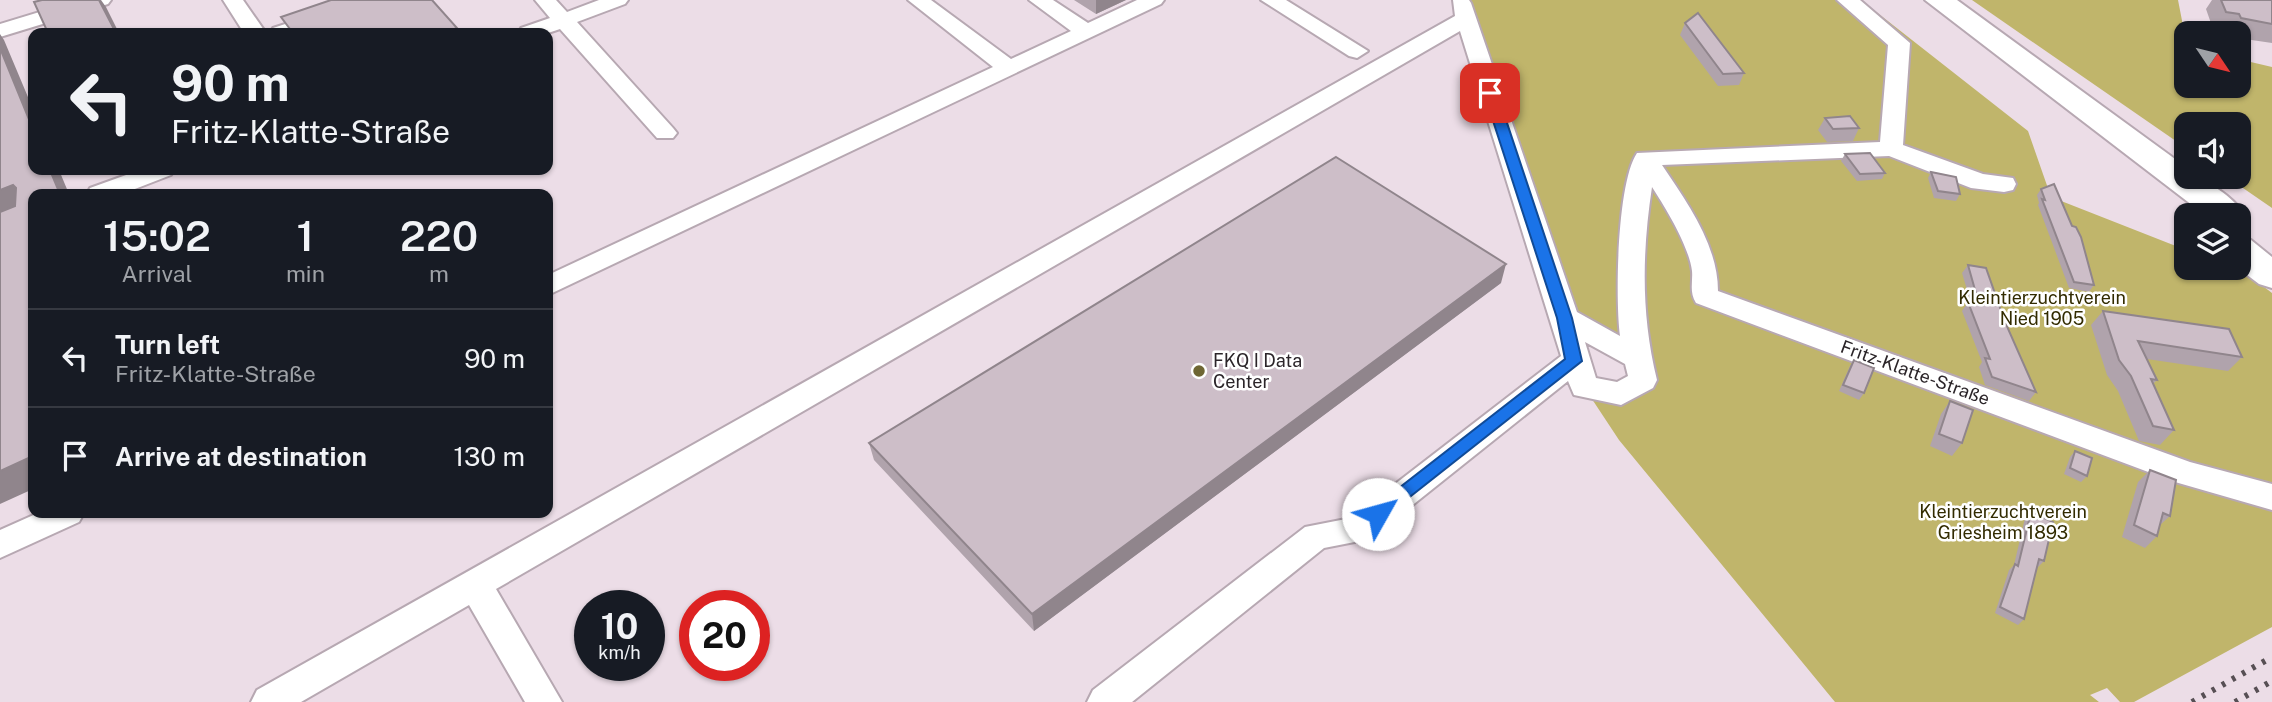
<!DOCTYPE html>
<html lang="en">
<head>
<meta charset="utf-8">
<style>
  :root { --surface:#171b24; --page:#242831; --text:#f1f3f6; --muted:#9ea1a6; --line:#363941 }
  body { margin:0; font-family:"Public Sans",sans-serif; background:var(--page); color:var(--text); height:100vh; display:flex; flex-direction:column; font-size:26px; white-space:nowrap }
  * { box-sizing:border-box; margin:0 }
  p { font-size:23px; color:var(--muted) }
  .icon { flex:none; width:38px; height:38px; fill:none; stroke:currentColor; stroke-width:2; stroke-linecap:round; stroke-linejoin:round }
  .map { position:relative; flex:1; overflow:hidden }
  .drawer { position:absolute; left:28px; top:189px; width:525px; height:329px; display:flex; flex-direction:column; background:var(--surface); border-radius:14px; box-shadow:0 2px 5px #0004 }
  .drawer>* { flex:none }
  .top-card { position:absolute; left:28px; top:28px; width:525px; height:147px; border-radius:14px; box-shadow:0 2px 5px #0004; background:#171b24; color:var(--text); overflow:hidden }
  .needle { width:46px; rotate:125deg }
  .buttons { position:absolute; left:2174px; top:21px; display:grid; gap:14px }
  .buttons a { display:grid; place-items:center; width:77px; height:77px; border-radius:14px; background:var(--surface); box-shadow:0 2px 5px #0004; font-size:35px }
  .speed { position:absolute; left:574px; top:590px; display:flex; gap:14px; font-size:35px; font-weight:700; text-align:center }
  .speed>* { display:grid; place-content:center; width:91px; height:91px; border-radius:50%; background:var(--surface); box-shadow:0 2px 5px #0004; line-height:1 }
  .speed small { font-size:18px; font-weight:400 }
  .speed .limit { border:10px solid #d22; background:#fff; color:#111 }
  .pin { position:absolute; display:grid; place-items:center; width:60px; height:60px; color:#fff; margin:-30px; border-radius:14px; box-shadow:0 4px 10px #0006 }
  .me { position:absolute; width:77px; margin:-38px; rotate:52deg; stroke-linejoin:round; filter:drop-shadow(0 0 5px #0008) }
  .turn { display:flex; align-items:center; gap:24px; height:147px; padding:0 28px; font-size:32px }
  .turn .icon { width:91px; height:91px; stroke-width:2.5 }
  .turn b { display:block; font-size:49px; line-height:60px }
  .eta { display:flex; justify-content:space-evenly; align-items:center; height:119px; text-align:center }
  .eta b { font-size:42px; font-weight:600; line-height:49px }
  ul { padding:0; list-style:none }
  li { display:flex; align-items:center; gap:21px; height:98px; padding:0 28px; border-top:2px solid var(--line) }
  li div { flex:1 }
  li b { display:block; font-size:26px }
  li em { font-style:normal }
  .map>svg:first-child { display:block }
  .green { fill:#c0b56b }
  .lines { fill:none; stroke-linecap:round; stroke-linejoin:round }
  .minor-casing { stroke:#b7a8b2; stroke-width:4 }
  .highway-casing { stroke:#b7a8b2; stroke-width:4 }
  .minor { fill:#fff; fill-rule:evenodd }
  .highway { fill:#fff; fill-rule:evenodd }
  .rail { stroke:#574f54; stroke-width:6; stroke-dasharray:3.5 8; stroke-linecap:butt }
  .wall { fill:#b0a3ac }
  .shaded-wall { fill:#90858c }
  .building { fill:#cdbec8; stroke:#90858c; stroke-width:2 }
  .route { fill:#1a73e8; stroke:#114b97; stroke-width:2 }
  .poi-dot { fill:#6e6633; stroke:#fff; stroke-width:2.5 }
  .labels { text-anchor:middle; stroke-width:5; stroke-linejoin:round; paint-order:stroke }
  .park-label { font-size:18px; fill:#322b00; stroke:#fff }
  .poi-label { font-size:18px; fill:#2b2529; stroke:#fff; text-anchor:start }
  .street-label { font-size:18px; fill:#2b2529; stroke:#fff }
</style>
</head>
<body>
<div class="map">
<svg width="2272" height="702" viewBox="0 0 2272 702">
  <rect width="100%" height="100%" fill="#ecdde7"/>
  <path class="green" d="M1460,0H1861L2028,131L2051,197L2186,250V268L2238,267L2272,293V627L2134,702H2120L2107,688L2090,695L2099,702H1835L1619,440L1584,387L1643,380L1636,356L1565,318Z
    M1972,0H2178L2186,41V86H2238V59L2272,67V208L2227,177H2238V124H2186V148Z"/>
  <g class="lines">
    <g class="minor-casing">
      <path id="minor" d="M79,0H111L108,4L0,37V24Z
        M223,0H243L266,33H244Z
        M359,0H390L387,4L301,33H270L273,28Z
        M535,0H556L567,12L599,0H628L625,4L577,22L673,128L677,133L673,138H657L560,29L548,33H518L521,28L550,18Z
        M908,0H931L1011,59L1071,31L1029,0H1053L1088,23L1137,0H1164L1161,4L548,295V275L993,67Z
        M1261,0H1286L1368,51L1357,58L1349,56Z
        M1453,0H1469L1471,3L1577,312L1620,336C1615,299 1617,182 1637,153L1880,142L1888,45L1837,0H1860L1910,43L1903,145L1983,174L2013,178L2016,184L2013,190L2004,192L1971,188L1889,156L1662,165C1687,202 1718,245 1718,291L2190,462L2272,484V510L2175,482L1696,303C1689,292 1693,282 1692,271C1689,246 1665,207 1652,187C1642,253 1641,315 1657,380L1653,388L1621,405L1574,395L1568,381L1370,539L1324,548L1132,702H1087L1093,690L1305,527L1351,518L1561,356L1460,31L496,589L562,702H525L469,605L301,702H251L257,690L1455,16ZM1585,342L1625,364L1628,376L1617,382L1596,378Z
        M140,170H174L171,175L122,194H87L90,188Z
        M38,513H84L79,522L0,558V530Z"/>
    </g>
    <g class="highway-casing">
      <path id="highway" d="M1925,0H1957L2186,167V177C2206,177 2234,198 2245,215L2240,223L2238,215H2205Z
        M2238,237L2251,240L2272,257V288L2259,284L2238,268Z"/>
    </g>
    <use href="#minor" class="minor"/>
    <use href="#highway" class="highway"/>
    <path class="rail" d="M2192,702L2272,657
      M2235,702L2272,681"/>
  </g>
  <path class="wall" d="M1074,0H1126L1096,14Z
    M2212,0H2272V43L2238,38V33H2227L2226,31L2213,29L2206,9Z
    M1685,23L1744,73L1739,85L1718,86L1680,35Z
    M1825,118L1859,128L1853,141L1827,142L1818,130Z
    M1845,154L1885,173L1882,179L1857,181L1841,161Z
    M1931,172L1960,194L1956,201L1934,198L1928,178Z
    M2041,189L2094,285L2089,292L2069,288L2038,205L2039,203L2037,195Z
    M1968,265L2005,322L2036,392L2029,401L1985,385L1979,367L1982,362L1962,311L1968,302L1971,303L1962,273Z
    M1501,283L1034,631L874,460L869,443Z
    M2103,311L2242,357L2228,371L2147,359L2157,380L2153,384L2174,430L2160,445L2139,441L2118,391L2107,375L2091,325Z
    M1854,360L1864,393L1859,400L1839,391L1850,366Z
    M1950,401L1962,443L1952,456L1930,446L1941,414Z
    M2075,451L2087,476L2081,482L2064,474L2070,457Z
    M2150,470L2170,516L2160,525L2157,536L2145,548L2122,537L2138,482Z
    M2031,512L2044,561L2038,567H2037L2024,619L2018,625L1995,613L2009,570L2014,565L2025,518Z"/>
  <path class="shaded-wall" d="M99,0H101L106,7L119,33H116Z
    M1096,0H1126L1096,14Z
    M457,28L459,33H443Z
    M0,34L4,40L33,109V129L0,48Z
    M50,170H59L69,194H60Z
    M114,170H134L118,175Z
    M13,185L32,209L0,220V190Z
    M1506,264L1501,283L1034,631L1032,614Z
    M33,456V489L0,504V471Z"/>
  <path class="building" d="M42,0H99L116,33H48L34,2Z
    M331,0H432L457,28L443,33H293L281,17Z
    M2221,0H2272V24L2241,18L2239,14L2226,12Z
    M1698,13L1744,73L1723,74L1685,23Z
    M0,48L33,129V170H50L60,194H33V456L0,471V212L15,206L16,188L13,185L0,190Z
    M1850,116L1859,128L1833,129L1825,118Z
    M1870,153L1885,173L1860,174L1845,154Z
    M1336,157L1506,264L1032,614L869,443Z
    M1931,172L1956,177L1960,194L1938,191Z
    M2054,184L2072,226L2076,227L2081,237L2094,285L2074,282L2042,199L2045,200L2041,189Z
    M1968,265L1986,268L2005,322L2036,392L1992,377L1985,358L1990,359L1968,302L1979,304Z
    M2103,311L2229,329L2242,357L2138,341L2157,380L2151,379L2174,430L2153,426L2131,376L2119,360Z
    M1854,360L1874,368L1864,393L1843,385Z
    M1950,401L1973,410L1962,443L1939,434Z
    M2075,451L2092,458L2087,476L2070,468Z
    M2150,470L2176,480L2170,516L2163,513L2157,536L2134,525Z
    M2031,512L2053,522L2044,561L2039,559L2024,619L2000,607L2015,564L2018,566Z"/>
  <path class="route" d="M1486,91L1497,93L1572,318L1582,361L1378,522L1372,520L1369,514L1372,509L1565,359L1557,318L1484,93Z"/>
  <circle class="poi-dot" cx="1199" cy="371" r="7"/>
  <g class="labels">
    <g class="park-label">
      <text x="2042" y="304">Kleintierzuchtverein<tspan x="2042" dy="21">Nied 1905</tspan></text>
      <text x="2003" y="518">Kleintierzuchtverein<tspan x="2003" dy="21">Griesheim 1893</tspan></text>
    </g>
    <g class="poi-label">
      <text x="1213" y="367">FKQ I Data<tspan x="1213" dy="21">Center</tspan></text>
    </g>
    <g class="street-label">
      <text transform="translate(1915 373) rotate(20)" y="6">Fritz-Klatte-Straße</text>
    </g>
  </g>
</svg>
<div class="buttons">
<a><svg class="needle" viewBox="-14 -14 28 28"><path d="M0-13l5 13h-10z" fill="#e53935"/><path d="M0 13l5-13h-10z" fill="#9ea1a6"/></svg></a>
<a><svg class="icon" aria-label="sound" viewBox="0 0 24 24"><path d="M4 9h4l5-4v14l-5-4H4zM17 9q2 3 0 6"/></svg></a>
<a><svg class="icon" aria-label="layers" viewBox="0 0 24 24"><path d="M12 4l9 5-9 5-9-5zM3 14l9 5 9-5"/></svg></a>
</div>
<div class="speed"><div>10<small>km/h</small></div><div class="limit">20</div></div>
<div class="pin" style="left:1490px;top:93px;background:#d93025"><svg class="icon" aria-label="arrive" viewBox="0 0 24 24"><path d="M6 21V4h12l-3 4 3 4H6"/></svg></div>
<svg class="me" style="left:1378px;top:514px" viewBox="-20 -20 40 40"><circle r="19" fill="#fff"/><path d="M0-13L10 11 0 6-10 11z" fill="#1a73e8"/></svg>
<div class="top-card">
<div class="turn"><svg class="icon" aria-label="left" viewBox="0 0 24 24"><path d="M17 20v-9H6M10 6l-5 5 5 5"/></svg><div><b>90 m</b>Fritz-Klatte-Straße</div></div>
</div>
<section class="drawer">
<div class="eta">
<div><b>15:02</b><p>Arrival</p></div>
<div><b>1</b><p>min</p></div>
<div><b>220</b><p>m</p></div>
</div>
<ul>
<li><svg class="icon" aria-label="left" viewBox="0 0 24 24"><path d="M17 20v-9H6M10 6l-5 5 5 5"/></svg><div><b>Turn left</b><p>Fritz-Klatte-Straße</p></div><em>90 m</em></li>
<li><svg class="icon" aria-label="arrive" viewBox="0 0 24 24"><path d="M6 21V4h12l-3 4 3 4H6"/></svg><div><b>Arrive at destination</b></div><em>130 m</em></li>
</ul>
</section>
</div>
</body>
</html>
